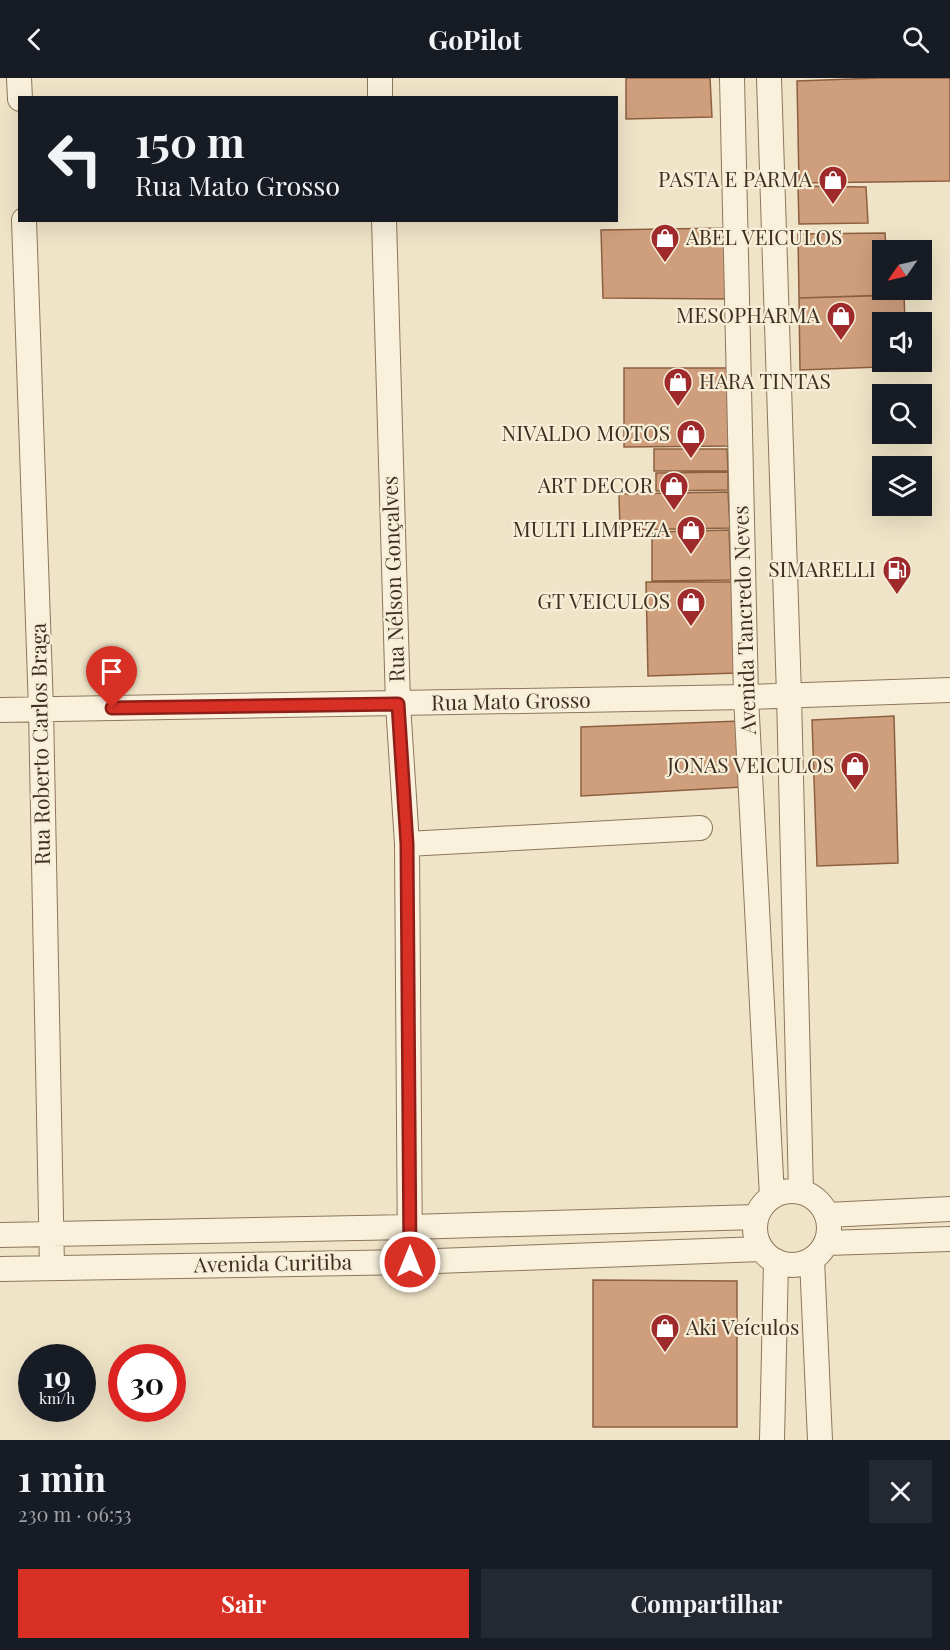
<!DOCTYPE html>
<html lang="pt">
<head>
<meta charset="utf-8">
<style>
  :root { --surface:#171b24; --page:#242831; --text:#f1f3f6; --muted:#9ea1a6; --accent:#d93025 }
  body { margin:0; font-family:"Playfair Display",serif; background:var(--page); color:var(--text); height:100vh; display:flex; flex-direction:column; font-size:22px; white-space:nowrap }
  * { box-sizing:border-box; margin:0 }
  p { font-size:20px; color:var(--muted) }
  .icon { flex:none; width:33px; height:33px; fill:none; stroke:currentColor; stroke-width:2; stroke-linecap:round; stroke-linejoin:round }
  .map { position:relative; height:1362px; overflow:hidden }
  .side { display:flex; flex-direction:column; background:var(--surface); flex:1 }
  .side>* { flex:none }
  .hud { position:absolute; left:18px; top:18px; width:600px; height:126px; border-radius:0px; box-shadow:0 6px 24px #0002; background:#171b24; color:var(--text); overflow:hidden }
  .needle { width:39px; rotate:236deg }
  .fabs { position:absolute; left:872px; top:162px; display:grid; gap:12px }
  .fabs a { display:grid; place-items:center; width:60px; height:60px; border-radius:0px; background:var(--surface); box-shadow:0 6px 24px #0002; font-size:30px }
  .speed { position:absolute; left:18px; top:1266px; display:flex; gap:12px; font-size:30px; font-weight:700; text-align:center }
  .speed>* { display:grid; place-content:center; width:78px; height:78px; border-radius:50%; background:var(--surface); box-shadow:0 6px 24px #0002; line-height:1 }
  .speed small { font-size:15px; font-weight:400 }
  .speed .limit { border:9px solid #d22; background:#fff; color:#111 }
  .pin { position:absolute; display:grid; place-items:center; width:51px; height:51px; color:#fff; margin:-62px -26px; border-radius:50% 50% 50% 0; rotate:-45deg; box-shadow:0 0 6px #0007 }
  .pin .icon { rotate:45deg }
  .me { position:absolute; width:66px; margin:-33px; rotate:0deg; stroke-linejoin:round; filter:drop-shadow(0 0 4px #0008) }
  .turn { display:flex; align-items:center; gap:21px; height:126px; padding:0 18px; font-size:27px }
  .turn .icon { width:78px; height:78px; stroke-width:2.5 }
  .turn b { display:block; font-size:42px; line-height:51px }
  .round { display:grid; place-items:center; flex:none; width:63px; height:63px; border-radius:0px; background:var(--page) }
  .summary { display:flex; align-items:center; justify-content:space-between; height:102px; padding:0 18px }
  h1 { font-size:36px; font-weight:700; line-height:45px }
  .primary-button { display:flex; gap:12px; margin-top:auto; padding:12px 18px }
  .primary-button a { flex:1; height:69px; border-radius:0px; background:var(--accent); color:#fff; font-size:24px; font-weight:700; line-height:69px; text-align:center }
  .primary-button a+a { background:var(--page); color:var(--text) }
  header { display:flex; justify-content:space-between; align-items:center; height:78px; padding:0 18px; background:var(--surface); font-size:27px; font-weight:700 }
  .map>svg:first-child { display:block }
  .building { fill:#cf9f7d; stroke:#8d5f41; stroke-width:1.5 }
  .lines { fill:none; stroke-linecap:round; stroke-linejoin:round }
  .minor-casing { stroke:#8d765c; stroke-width:26 }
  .minor { stroke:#faf1dc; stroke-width:24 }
  .route-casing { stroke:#8d1f18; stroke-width:15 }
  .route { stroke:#d93025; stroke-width:10 }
  .labels { text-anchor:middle; stroke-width:4.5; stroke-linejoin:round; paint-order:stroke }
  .poi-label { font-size:21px; fill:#3d2e20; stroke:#f7eed8; text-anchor:end }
  .street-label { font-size:21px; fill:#3d2e20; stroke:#f7eed8 }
</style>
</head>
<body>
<header><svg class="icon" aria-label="back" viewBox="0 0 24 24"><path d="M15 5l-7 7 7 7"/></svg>GoPilot<svg class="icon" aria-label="search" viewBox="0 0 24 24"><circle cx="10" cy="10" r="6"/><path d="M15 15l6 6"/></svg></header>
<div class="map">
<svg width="950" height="1362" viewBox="0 0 950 1362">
  <rect width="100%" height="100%" fill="#f0e4c8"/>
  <path class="building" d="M626,0H710L712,39L626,41Z
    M879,0H950V103L799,105L797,3Z
    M798,108L866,109L868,145L799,146Z
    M727,150L730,221L603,220L601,152Z
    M885,155L886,172H882V212H887L888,217L799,220L798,156Z
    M904,217L905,244H882V284H906V288L800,292L799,220Z
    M624,290H730L732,368L624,369Z
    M654,371H727L728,393H654Z
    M728,394V412L656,413V395Z
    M728,414L730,450L620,452L619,416Z
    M729,452L731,502L652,503V454Z
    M646,504H733L737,595L648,598Z
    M894,638L898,785L817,788L812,642Z
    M740,643L742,709L581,718V649Z
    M593,1202L737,1203V1349H593Z"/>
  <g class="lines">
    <g class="minor-casing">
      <path id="minor" d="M19,0L20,21
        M380,0V20
        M732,0L746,619L772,1119
        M769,0L789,617L801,1114
        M24,142L41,631L52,1190
        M384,142L398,626L407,766L410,1184
        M0,632L746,619L950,612
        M407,766L700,750
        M755 1150a37 37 0 1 1 74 0a37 37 0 1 1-74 0Z
        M827,1137L950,1131
        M0,1157L410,1149L756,1139
        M826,1165L950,1161
        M812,1181L820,1362
        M0,1191L410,1184L761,1171
        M772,1362L776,1183"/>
    </g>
    <use href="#minor" class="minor"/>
  </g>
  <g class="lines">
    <g class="route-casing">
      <path id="route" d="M112,630L398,626L407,766L410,1184"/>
    </g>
    <use href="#route" class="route"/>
  </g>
  <defs>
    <g id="shop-pin" transform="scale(1.5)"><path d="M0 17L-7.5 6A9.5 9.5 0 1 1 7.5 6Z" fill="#9e2a2b" stroke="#f7eed8"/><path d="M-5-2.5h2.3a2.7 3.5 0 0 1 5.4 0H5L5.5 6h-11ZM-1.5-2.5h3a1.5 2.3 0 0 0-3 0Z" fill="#fff"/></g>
    <g id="fuel-pin" transform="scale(1.5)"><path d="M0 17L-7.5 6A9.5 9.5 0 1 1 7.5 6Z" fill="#9e2a2b" stroke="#f7eed8"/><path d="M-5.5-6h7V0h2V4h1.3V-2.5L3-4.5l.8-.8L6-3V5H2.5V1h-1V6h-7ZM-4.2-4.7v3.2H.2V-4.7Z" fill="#fff"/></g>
  </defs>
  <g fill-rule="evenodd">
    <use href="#shop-pin" x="833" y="102"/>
    <use href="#shop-pin" x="665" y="160"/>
    <use href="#shop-pin" x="841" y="238"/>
    <use href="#shop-pin" x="678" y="304"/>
    <use href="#shop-pin" x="691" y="356"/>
    <use href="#shop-pin" x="674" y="408"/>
    <use href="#shop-pin" x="691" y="452"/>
    <use href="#fuel-pin" x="897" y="492"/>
    <use href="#shop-pin" x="691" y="524"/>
    <use href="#shop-pin" x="855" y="688"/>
    <use href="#shop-pin" x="665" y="1250"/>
  </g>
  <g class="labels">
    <g class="poi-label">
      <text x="812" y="109">PASTA E PARMA</text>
      <text x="686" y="167" text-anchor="start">ABEL VEICULOS</text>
      <text x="820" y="245">MESOPHARMA</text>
      <text x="699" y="311" text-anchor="start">HARA TINTAS</text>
      <text x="670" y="363">NIVALDO MOTOS</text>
      <text x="653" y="415">ART DECOR</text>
      <text x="670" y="459">MULTI LIMPEZA</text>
      <text x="876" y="499">SIMARELLI</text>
      <text x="670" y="531">GT VEICULOS</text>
      <text x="834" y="695">JONAS VEICULOS</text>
      <text x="686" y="1257" text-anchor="start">Aki Veículos</text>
    </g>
    <g class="street-label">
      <text transform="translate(394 501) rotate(-92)" y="7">Rua Nélson Gonçalves</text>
      <text transform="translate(745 542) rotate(-92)" y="7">Avenida Tancredo Neves</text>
      <text transform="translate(511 624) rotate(-1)" y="7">Rua Mato Grosso</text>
      <text transform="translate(41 666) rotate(-91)" y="7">Rua Roberto Carlos Braga</text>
      <text transform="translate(273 1186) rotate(-1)" y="7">Avenida Curitiba</text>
    </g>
  </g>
</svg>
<div class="fabs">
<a><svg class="needle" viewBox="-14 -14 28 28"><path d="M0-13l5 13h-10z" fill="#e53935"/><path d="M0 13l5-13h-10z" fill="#9ea1a6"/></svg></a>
<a><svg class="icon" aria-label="sound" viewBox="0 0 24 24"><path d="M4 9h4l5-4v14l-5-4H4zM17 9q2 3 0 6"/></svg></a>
<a><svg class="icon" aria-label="search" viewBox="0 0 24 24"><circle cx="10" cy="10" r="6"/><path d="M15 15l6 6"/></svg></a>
<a><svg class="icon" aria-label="layers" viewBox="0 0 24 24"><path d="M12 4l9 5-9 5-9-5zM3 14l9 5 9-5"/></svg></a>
</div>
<div class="speed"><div>19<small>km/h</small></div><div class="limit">30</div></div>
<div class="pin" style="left:112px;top:630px;background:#d93025"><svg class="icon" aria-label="arrive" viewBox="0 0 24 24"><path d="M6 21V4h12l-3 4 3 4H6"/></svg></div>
<svg class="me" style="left:410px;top:1184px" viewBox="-20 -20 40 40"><circle r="17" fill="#d93025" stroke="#fff" stroke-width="3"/><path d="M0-11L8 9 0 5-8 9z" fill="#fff"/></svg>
<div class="hud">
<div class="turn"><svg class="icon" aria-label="left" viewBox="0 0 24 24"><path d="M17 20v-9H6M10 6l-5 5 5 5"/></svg><div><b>150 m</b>Rua Mato Grosso</div></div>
</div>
</div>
<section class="side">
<div class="summary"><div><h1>1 min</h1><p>230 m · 06:53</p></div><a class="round"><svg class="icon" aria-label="close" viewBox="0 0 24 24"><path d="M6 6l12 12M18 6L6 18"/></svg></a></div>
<div class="primary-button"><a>Sair</a><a>Compartilhar</a></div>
</section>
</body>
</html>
